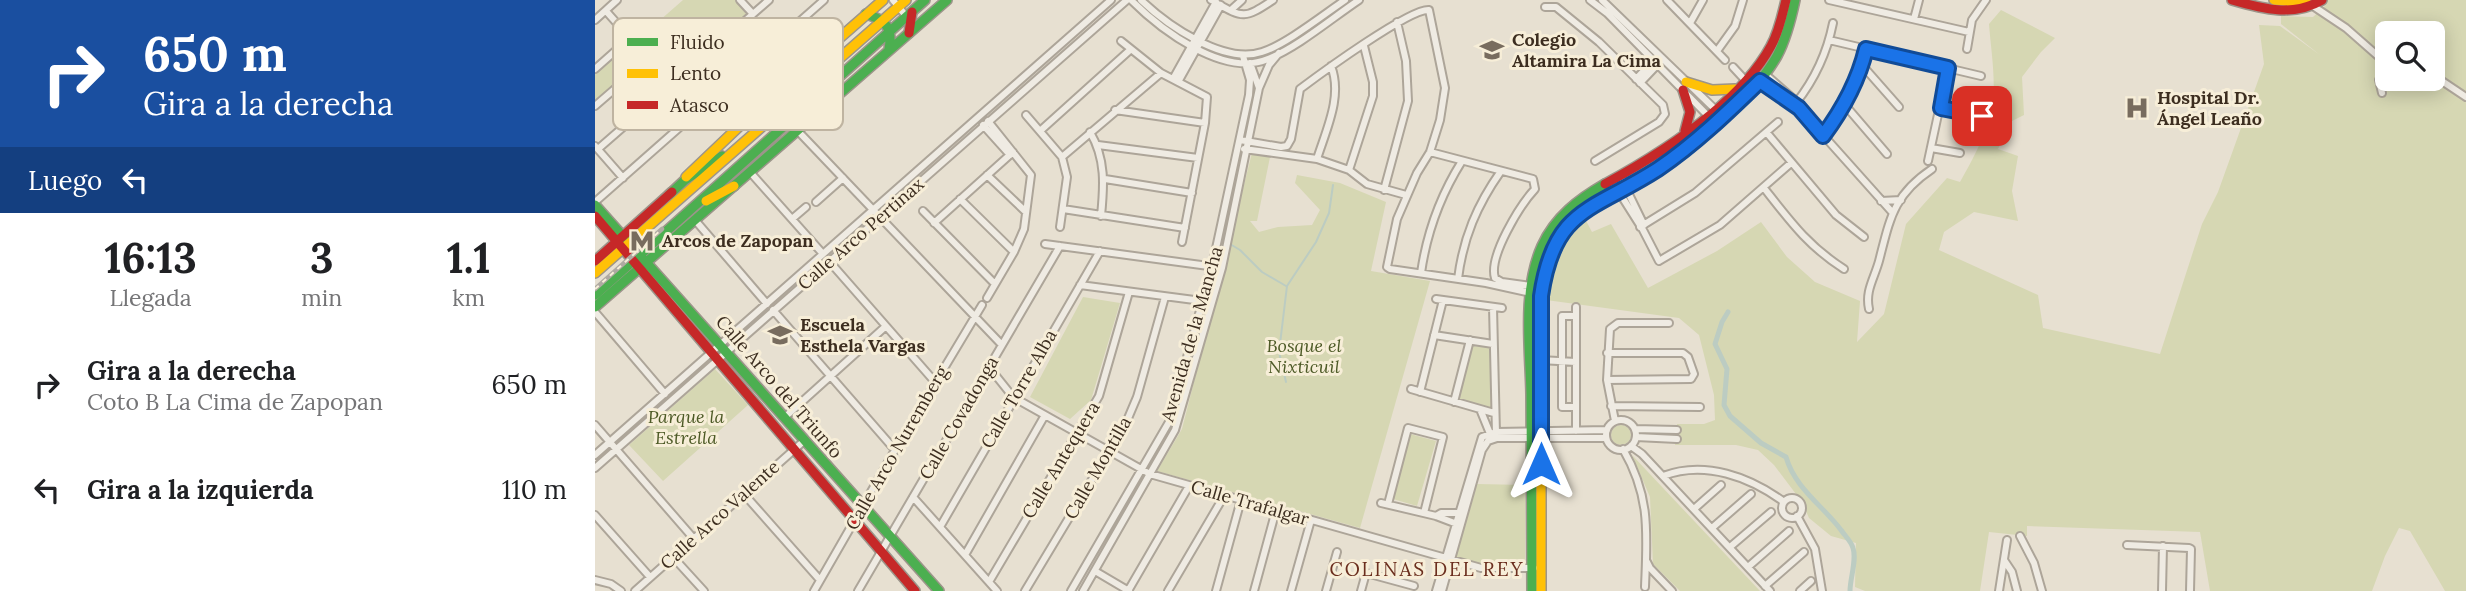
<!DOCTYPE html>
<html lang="es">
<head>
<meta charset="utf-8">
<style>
  :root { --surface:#fff; --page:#f6f6f6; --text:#202124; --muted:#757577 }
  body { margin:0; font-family:Lora,serif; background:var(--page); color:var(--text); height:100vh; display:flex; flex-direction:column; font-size:26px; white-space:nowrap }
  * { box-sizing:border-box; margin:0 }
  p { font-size:23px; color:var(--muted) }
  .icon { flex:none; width:38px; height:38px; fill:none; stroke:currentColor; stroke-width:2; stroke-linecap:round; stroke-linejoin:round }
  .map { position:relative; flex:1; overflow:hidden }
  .drawer { display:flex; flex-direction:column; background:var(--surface); width:595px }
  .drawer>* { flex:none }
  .hud { background:#1a4fa0; color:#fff; overflow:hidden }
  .buttons { position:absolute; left:1780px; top:21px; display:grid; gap:14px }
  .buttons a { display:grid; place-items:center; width:70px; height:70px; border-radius:10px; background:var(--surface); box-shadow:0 4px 18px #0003; font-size:35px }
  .pin { position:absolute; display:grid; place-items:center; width:60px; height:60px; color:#fff; margin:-30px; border-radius:14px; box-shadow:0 4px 10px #0006 }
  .me { position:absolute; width:77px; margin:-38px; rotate:0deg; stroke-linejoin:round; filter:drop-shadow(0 0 5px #0008) }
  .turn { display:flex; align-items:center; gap:24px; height:147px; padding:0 28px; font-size:32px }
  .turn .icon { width:91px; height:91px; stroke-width:2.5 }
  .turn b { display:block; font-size:49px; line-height:60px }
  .then { display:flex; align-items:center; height:66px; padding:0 28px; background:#0003; gap:14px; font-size:26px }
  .eta { display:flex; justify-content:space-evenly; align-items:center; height:119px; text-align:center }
  .eta b { font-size:42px; font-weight:700; line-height:49px }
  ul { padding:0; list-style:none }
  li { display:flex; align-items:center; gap:21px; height:105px; padding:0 28px }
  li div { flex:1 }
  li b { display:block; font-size:26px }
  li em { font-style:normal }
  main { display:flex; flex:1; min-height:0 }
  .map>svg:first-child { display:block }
  .green { fill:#d6d7b3; fill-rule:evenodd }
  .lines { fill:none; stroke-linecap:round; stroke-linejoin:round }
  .stream { stroke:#bcccc2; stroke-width:2 }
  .canal { stroke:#bcccc2; stroke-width:5 }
  .street-casing { stroke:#ada599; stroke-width:10 }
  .fast-casing { stroke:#9c958a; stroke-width:12 }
  .slow-casing { stroke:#9c958a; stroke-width:12 }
  .jam-casing { stroke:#9c958a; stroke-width:12 }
  .street { stroke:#efebe3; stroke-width:6 }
  .fast { stroke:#4caf50; stroke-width:9 }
  .slow { stroke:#ffc107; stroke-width:9 }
  .jam { stroke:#c62828; stroke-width:9 }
  .rail-casing { stroke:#afaaa2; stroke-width:4.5 }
  .rail { stroke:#f7eed8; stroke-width:2; stroke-dasharray:5; stroke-linecap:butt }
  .route-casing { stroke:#114b97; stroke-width:18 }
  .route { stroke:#1a73e8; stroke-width:12 }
  .labels { text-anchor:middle; stroke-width:6; stroke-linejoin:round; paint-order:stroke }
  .poi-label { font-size:18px; font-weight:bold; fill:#3d2e20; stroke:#f7eed8; text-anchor:start }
  .street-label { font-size:18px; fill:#3d2e20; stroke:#f7eed8 }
  .park-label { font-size:18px; font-style:italic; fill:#4d5a26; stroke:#f7eed8 }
  .neighbourhood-label { font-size:19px; letter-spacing:2px; fill:#6b2e1e; stroke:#f7eed8 }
  .key { fill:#f7eed8; stroke:#bfb4a1; stroke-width:2 }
  .key-label { font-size:19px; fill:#3d2e20 }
</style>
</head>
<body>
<main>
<section class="drawer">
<div class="hud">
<div class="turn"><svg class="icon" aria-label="right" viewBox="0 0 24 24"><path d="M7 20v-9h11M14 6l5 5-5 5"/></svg><div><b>650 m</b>Gira a la derecha</div></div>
<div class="then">Luego<svg class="icon" aria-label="left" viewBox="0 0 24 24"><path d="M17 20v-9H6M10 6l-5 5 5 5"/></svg></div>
</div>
<div class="eta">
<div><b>16:13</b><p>Llegada</p></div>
<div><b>3</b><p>min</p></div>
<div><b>1.1</b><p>km</p></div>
</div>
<ul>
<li><svg class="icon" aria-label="right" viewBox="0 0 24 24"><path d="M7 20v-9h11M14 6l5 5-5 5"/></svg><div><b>Gira a la derecha</b><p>Coto B La Cima de Zapopan</p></div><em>650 m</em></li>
<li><svg class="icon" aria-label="left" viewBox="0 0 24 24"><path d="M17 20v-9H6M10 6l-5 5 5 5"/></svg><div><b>Gira a la izquierda</b></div><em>110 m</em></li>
</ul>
</section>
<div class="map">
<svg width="1871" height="591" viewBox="0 0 1871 591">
  <rect width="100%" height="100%" fill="#e7e0d1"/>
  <path class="green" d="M88,0H143L155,14L76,82L55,60H49L0,103V72L61,18L64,21Z
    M1732,0H1871V591H1850L1815,531L1804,528L1790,556L1777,591H1615L1605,532L1432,526V536L1394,532L1385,591H1270L1260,587L1261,543L1236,536L1214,518L1207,502L1179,465L1163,450L1141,445H1080L1082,424H1109L1120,420L1119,395L1104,335L1084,318L951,300C955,259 960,245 988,215L997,232L1016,224L1053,288L1122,251L1166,222L1192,257L1220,282L1265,301L1262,342L1289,314L1311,224L1352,178L1365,182C1377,161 1388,140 1395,117C1403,90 1396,52 1394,24L1406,10L1460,38L1446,52L1427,77L1429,115L1417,121L1403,149L1423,156L1417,191L1423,221L1379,212L1349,232L1344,250L1443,295L1448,328L1565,354L1607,224L1623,192L1669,64L1664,25L1685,26L1725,55L1686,24V16L1718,17L1732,4ZM1792,33H1838V79H1792Z
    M657,153L675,157L662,221H655L664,232L683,227L717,225L725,210L700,183L702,175L745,183L791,202L776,271L835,281L765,528L562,471L587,429Z
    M488,297L525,303L496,400L475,419L435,397Z
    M876,346L897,347V410L862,400Z
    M120,369L153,405L68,481L34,445Z
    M1016 435a10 10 0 1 1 20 0a10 10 0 1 1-20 0Z
    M815,434L841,441L822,506L798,499Z
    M1037,455L1165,591H1085L1058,564L1055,497Z
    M882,484L930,485V565H886L861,557Z"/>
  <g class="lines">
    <path class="stream" d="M635,244L645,250L667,272L691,286
      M691,382L684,352L692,286L721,242L734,213L738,185"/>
    <path class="canal" d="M1133,312L1127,322L1120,344L1132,369L1129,405L1135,416L1166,443L1191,457C1200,488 1227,505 1246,530C1250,536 1256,541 1258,548C1262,560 1255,578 1255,591"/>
    <g class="street-casing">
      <path id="street" d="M145,0L158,14
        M298,0L311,16
        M536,0C566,30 629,78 673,59C703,47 737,18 764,0
        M546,0C572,25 629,65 667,52C690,45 728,15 750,0
        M616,0C648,18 648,20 678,0
        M995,0L1012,13L1120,123
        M1007,0L1127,116
        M1072,0L1130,60
        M1234,0L1374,32
        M1718,6L1751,28L1792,64
        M950,7H961L1004,42L1068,105L1070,114L1064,122L1000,161
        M636,10L647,0
        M1319,19L1324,0
        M0,20L22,0
        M1095,23L1108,0
        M1234,40L1386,76
        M526,41L566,73L612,97L610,123L587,242
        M1372,49L1377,20L1391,0
        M1122,51L1140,26L1148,0
        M111,55L162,110
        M104,62L153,118
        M655,63L664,88
        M1267,65L1304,107
        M1138,67L1150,80
        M0,69L35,38L11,11
        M1170,74L1202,102L1204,108L1297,212
        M1838,75L1871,97
        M578,79L621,2
        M1041,79L1060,59
        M1807,79L1813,85
        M1165,81L1202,107
        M583,82L626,5
        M1045,83L1065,62
        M1787,93L1784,80L1792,68
        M1201,103C1220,79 1232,53 1238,23
        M1250,105L1292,154
        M0,106L52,61L76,86
        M1346,108L1387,116
        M520,110L610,123
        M431,115L467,157L472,177L465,227
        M388,125L415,155
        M202,130L407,345
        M445,131L535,50
        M495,132C511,159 509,186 506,216
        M1172,133L1241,215L1269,237
        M1229,136C1248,109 1263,82 1271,49
        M645,140L686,147L692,146L696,139L705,89C725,74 815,8 834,10L850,88L845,120L835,152L822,173L802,219L792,267L795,269L891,283L936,293
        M503,145L603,158
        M0,146L28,178
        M1336,148L1365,153
        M3,149L174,0
        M649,149L722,159L754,170L772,184L811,195
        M835,152L938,179L940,189C925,205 893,257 900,278L907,282L936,286
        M467,157L566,73
        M722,159C731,130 748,96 736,66
        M1333,161L1353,68
        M754,170L778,96V82L769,46
        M155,172L228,254
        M392,175L431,212
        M1025,176L1049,225
        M510,179L597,193
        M1017,181L1048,230L1064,261L1125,225L1196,163
        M1169,188C1195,221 1213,246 1249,269
        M789,190L813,101L811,61L802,22
        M365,199L419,252
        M1286,201L1306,200
        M0,202L229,0
        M221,202L248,178
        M468,209L590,228
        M328,211L399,283
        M197,219L211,207
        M100,220L172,304
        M339,223L418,152
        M1045,227L1100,193L1183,122
        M450,244L621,267
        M234,261L340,382
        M826,273C832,231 845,196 867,161
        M863,279C868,238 882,205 906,171
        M485,285L607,301
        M392,298L419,252L429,229L436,175L393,121
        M841,299L907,308
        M898,307L901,434
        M981,307V431
        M1274,309C1270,291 1279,279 1284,261C1295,219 1298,195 1337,169
        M178,310L300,450
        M0,312L70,394
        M981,316H967V407H981
        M839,335L898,344
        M945,360L981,362
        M394,367L418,397L555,474L886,568H939
        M1012,380L1096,379L1099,374L1093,357L1088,353H1012
        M816,389L899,413
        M825,392L848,300
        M859,402L875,340
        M1016,406L1105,407
        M885,409L896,436
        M190,417L291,326
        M1011 435a15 15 0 1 1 30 0a15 15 0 1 1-30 0Z
        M1020,421L1012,380L1015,329L1023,323H1074
        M0,425L99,539
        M1040,429L1082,430
        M1041,437L1082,439
        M1036,446L1047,454L1175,591
        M1028,449C1056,497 1052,534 1050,587
        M0,455L516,0
        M0,468L532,0
        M1068,476C1110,460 1155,477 1189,502
        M149,494L225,580
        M318,497L402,591
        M1187 508a10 10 0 1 1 20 0a10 10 0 1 1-20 0Z
        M786,503L841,516L862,524
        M793,504L813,428L848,437L829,513
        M1099,509L1126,485
        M0,515L55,577
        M841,516L846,513H867
        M1202,516L1220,549L1227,591
        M345,527L505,251
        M1117,528L1156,494
        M1425,536L1439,563L1447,591
        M1532,545L1594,548L1596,549L1595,591
        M1135,547L1176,512
        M370,555L450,415
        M78,557L109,591
        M1409,560L1417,572L1422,591
        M1052,562L1055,568L1077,591
        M1153,567L1194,531
        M500,571L534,591
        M764,571L819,586
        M0,580L16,584L26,591
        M394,582L504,396L534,292
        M1170,586L1209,552
        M40,591L210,440
        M219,591L300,450L387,305
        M263,591L465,246
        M430,591L531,423L542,397L570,297
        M476,591L574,422L617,267L654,95L655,80L648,56
        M488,591L580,430L627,268L664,88L674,65L684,53
        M533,591L594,486
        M573,591L629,496
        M621,591L646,500
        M659,591L681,510
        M696,591L716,520
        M731,591L742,552
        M766,591L771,573
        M841,591L887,437L901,432L1012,430
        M847,591L887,450L893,441L902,438H1011
        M1205,591L1216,581
        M1404,591L1412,540
        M1567,591L1568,546"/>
    </g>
    <g class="fast-casing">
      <path id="fast" d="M271,14C291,20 298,28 294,49
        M74,195L90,180L127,156
        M0,205L344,591
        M983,217C1007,198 1036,187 1061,170C1102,144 1158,98 1182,56C1191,39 1196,19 1200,0
        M0,295L330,0
        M0,307L352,0
        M937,591C937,525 936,460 936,394C935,347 927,291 947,246C960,217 984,199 1010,184"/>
    </g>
    <g class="slow-casing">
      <path id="slow" d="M1679,0L1700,2L1711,0
        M1091,82L1117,90L1140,89
        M91,177L153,118L288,0
        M111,201L139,186
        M0,273L311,0
        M946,591V296C952,265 959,239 983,217"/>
    </g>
    <g class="jam-casing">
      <path id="jam" d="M1637,0C1668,9 1698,17 1727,0
        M314,33L317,12
        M1088,90L1095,112L1090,131
        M1010,184C1067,153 1144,105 1176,46C1184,32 1187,16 1191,0
        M0,216L320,591
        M0,261L77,192"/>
    </g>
    <use href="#street" class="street"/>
    <use href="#fast" class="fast"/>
    <use href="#slow" class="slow"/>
    <use href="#jam" class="jam"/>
    <g class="rail-casing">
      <path id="rail" d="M0,289L67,229"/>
    </g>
    <use href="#rail" class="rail"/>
  </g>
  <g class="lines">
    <g class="route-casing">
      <path id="route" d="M946,464V296C959,207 998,211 1063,169C1100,144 1133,112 1165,81L1204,108L1228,136C1248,109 1263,82 1271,49L1353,68L1346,108L1387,116"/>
    </g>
    <use href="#route" class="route"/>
  </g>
  <defs>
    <g id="school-bare" transform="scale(1.89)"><path d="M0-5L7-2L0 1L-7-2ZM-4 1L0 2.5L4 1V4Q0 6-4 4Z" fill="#786c5e" stroke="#f7eed8" stroke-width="2.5" paint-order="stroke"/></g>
    <g id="hospital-bare" transform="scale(1.89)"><path d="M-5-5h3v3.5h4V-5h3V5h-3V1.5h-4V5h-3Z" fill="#786c5e" stroke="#f7eed8" stroke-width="2.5" paint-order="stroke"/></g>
    <g id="metro-bare" transform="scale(1.89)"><path d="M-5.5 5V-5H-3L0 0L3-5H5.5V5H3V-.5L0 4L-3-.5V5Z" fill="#786c5e" stroke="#f7eed8" stroke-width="2.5" paint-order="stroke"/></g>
  </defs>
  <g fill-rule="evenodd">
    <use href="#school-bare" x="897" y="50"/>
    <use href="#hospital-bare" x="1542" y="108"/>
    <use href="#metro-bare" x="47" y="241"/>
    <use href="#school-bare" x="185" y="335"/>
  </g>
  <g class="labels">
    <g class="poi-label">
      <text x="917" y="46">Colegio<tspan x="917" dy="21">Altamira La Cima</tspan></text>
      <text x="1562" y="104">Hospital Dr.<tspan x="1562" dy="21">Ángel Leaño</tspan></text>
      <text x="67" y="247">Arcos de Zapopan</text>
      <text x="205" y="331">Escuela<tspan x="205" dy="21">Esthela Vargas</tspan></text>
    </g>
    <g class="street-label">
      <text transform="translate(266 234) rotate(-41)" y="6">Calle Arco Pertinax</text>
      <text transform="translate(597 334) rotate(-74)" y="6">Avenida de la Mancha</text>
      <text transform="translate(184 387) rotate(49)" y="6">Calle Arco del Triunfo</text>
      <text transform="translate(424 389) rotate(-60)" y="6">Calle Torre Alba</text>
      <text transform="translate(364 418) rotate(-60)" y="6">Calle Covadonga</text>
      <text transform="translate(302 448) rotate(-60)" y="6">Calle Arco Nuremberg</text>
      <text transform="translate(466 460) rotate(-59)" y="6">Calle Antequera</text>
      <text transform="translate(503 468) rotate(-60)" y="6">Calle Montilla</text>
      <text transform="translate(655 503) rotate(16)" y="6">Calle Trafalgar</text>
      <text transform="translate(125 515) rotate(-42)" y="6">Calle Arco Valente</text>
    </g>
    <g class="park-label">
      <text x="709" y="352">Bosque el<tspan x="709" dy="21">Nixticuil</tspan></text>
      <text x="91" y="423">Parque la<tspan x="91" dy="21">Estrella</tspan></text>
    </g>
    <g class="neighbourhood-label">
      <text x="832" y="576">COLINAS DEL REY</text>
    </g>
  </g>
  <rect x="18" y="18" width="230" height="112" rx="10" class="key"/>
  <rect x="32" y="38" width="31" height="8" fill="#4caf50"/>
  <rect x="32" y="69" width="31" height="9" fill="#ffc107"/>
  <rect x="32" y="101" width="31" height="8" fill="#c62828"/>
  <g class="key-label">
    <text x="75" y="49">Fluido</text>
    <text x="75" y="80">Lento</text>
    <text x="75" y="112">Atasco</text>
  </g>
</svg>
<div class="buttons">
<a><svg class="icon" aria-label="search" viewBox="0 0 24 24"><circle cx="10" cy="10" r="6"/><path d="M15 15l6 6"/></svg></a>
</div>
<div class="pin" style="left:1387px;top:116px;background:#d93025"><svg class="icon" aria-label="arrive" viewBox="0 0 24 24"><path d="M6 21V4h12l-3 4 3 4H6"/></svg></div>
<svg class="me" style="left:946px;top:464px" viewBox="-20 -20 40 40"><path d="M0-17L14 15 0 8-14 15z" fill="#1a73e8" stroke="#fff" stroke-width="4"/></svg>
</div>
</main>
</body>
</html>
